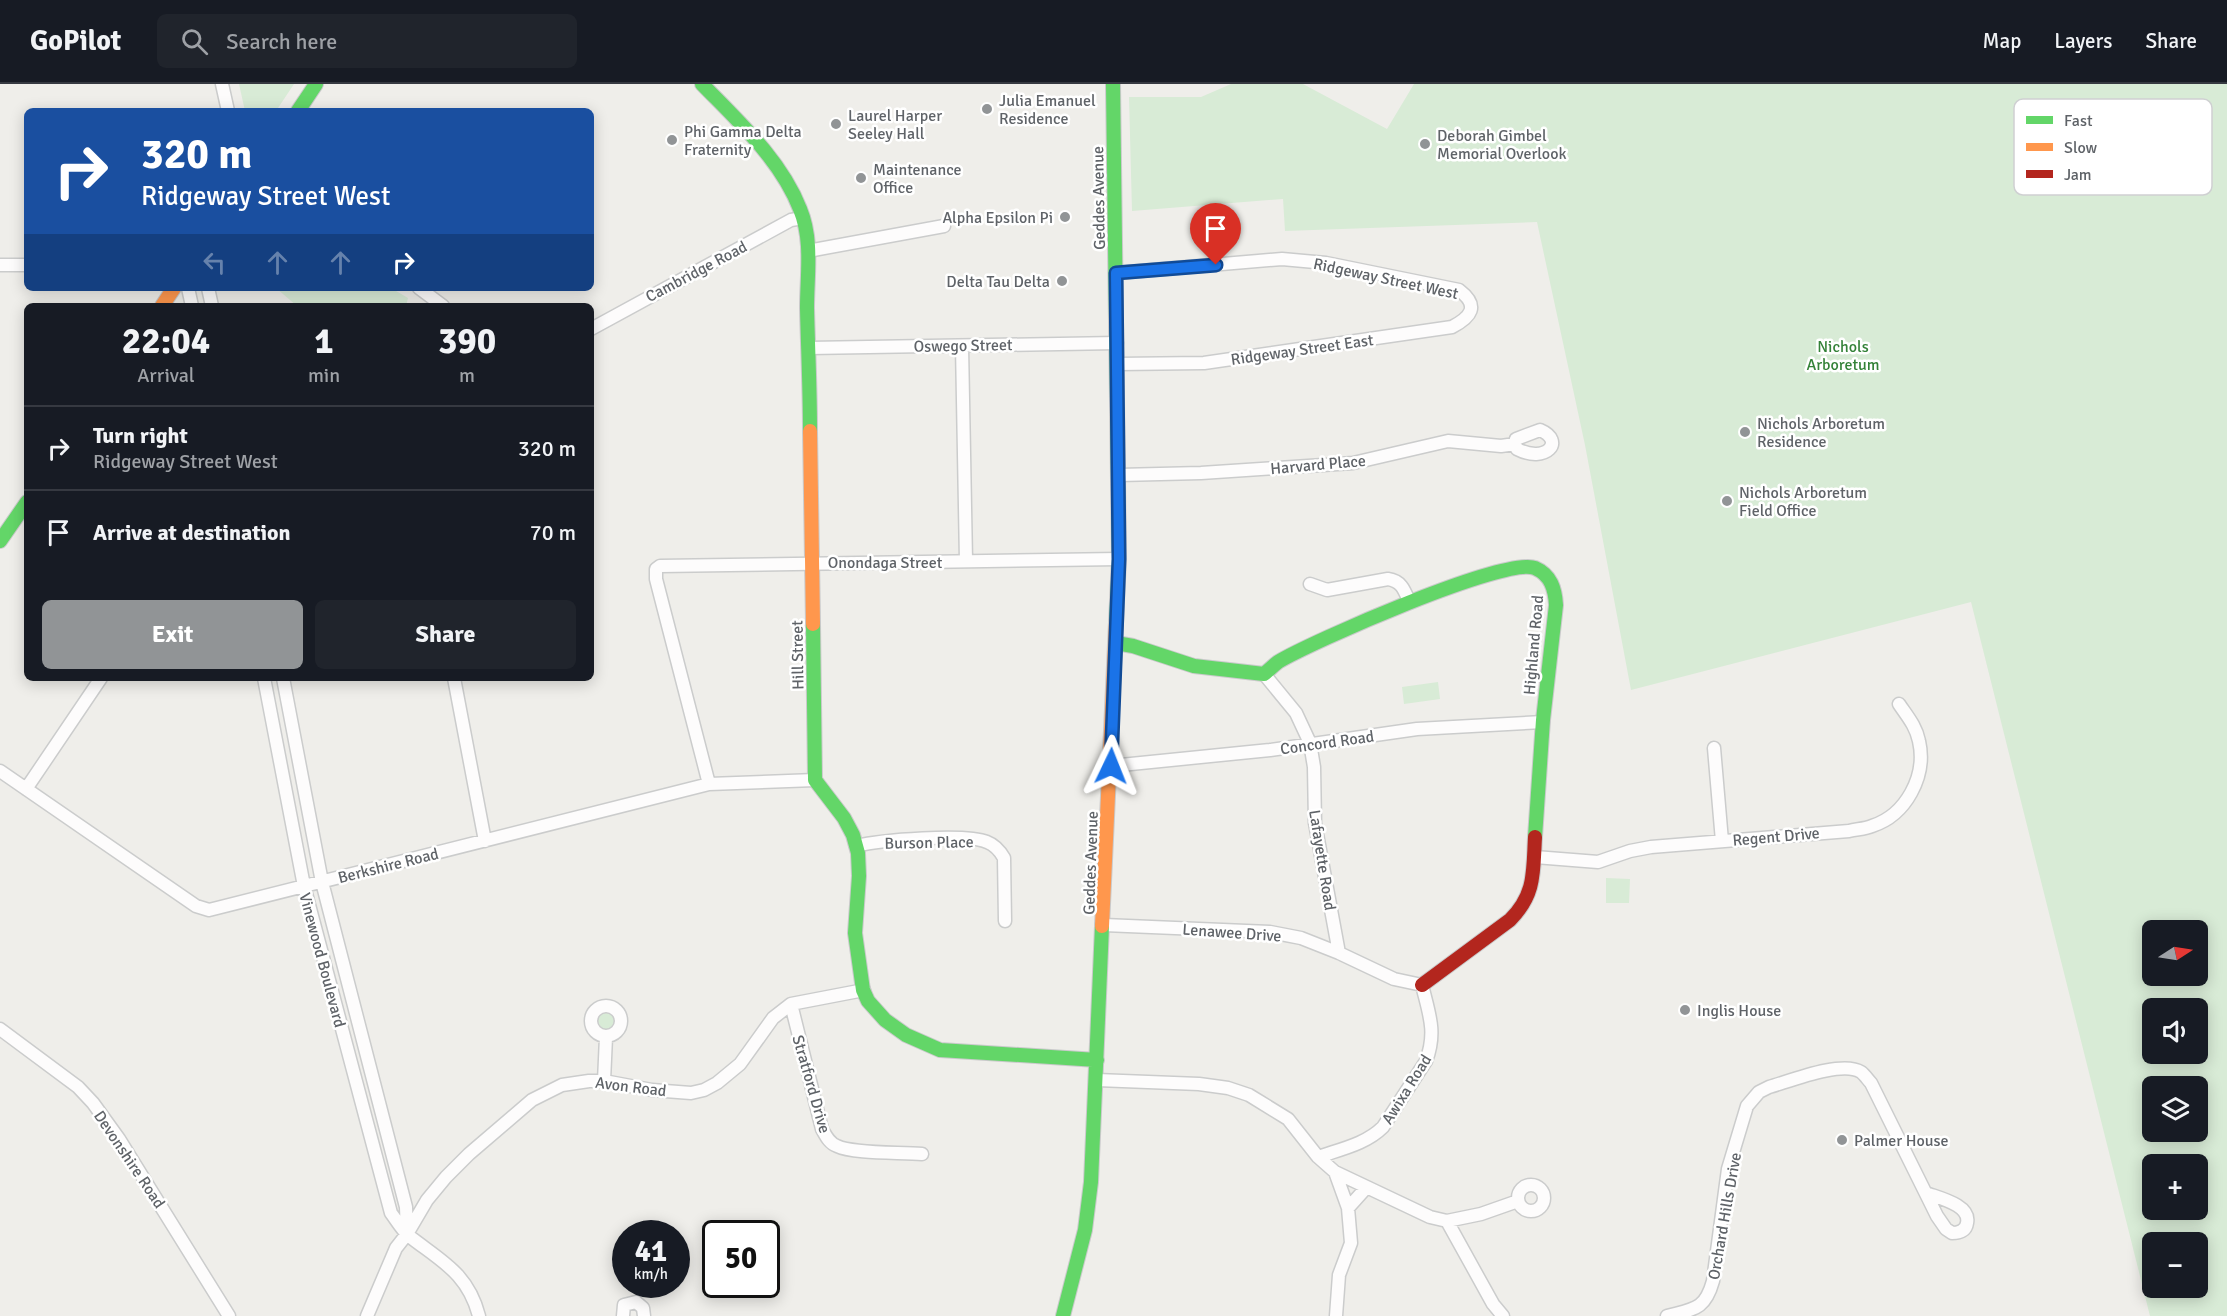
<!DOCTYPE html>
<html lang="en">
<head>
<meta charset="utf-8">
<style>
  :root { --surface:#171b24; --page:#20242c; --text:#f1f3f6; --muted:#9ea1a6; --line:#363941; --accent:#919496 }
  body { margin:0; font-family:Signika,sans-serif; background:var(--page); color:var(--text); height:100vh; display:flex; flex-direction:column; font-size:22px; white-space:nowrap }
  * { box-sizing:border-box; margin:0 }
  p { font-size:20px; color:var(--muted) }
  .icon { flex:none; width:33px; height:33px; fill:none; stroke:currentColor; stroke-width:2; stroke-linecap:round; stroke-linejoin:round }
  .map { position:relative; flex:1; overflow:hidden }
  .sheet { position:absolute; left:24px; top:219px; width:570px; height:378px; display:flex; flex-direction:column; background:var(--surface); border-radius:9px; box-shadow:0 3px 15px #0003 }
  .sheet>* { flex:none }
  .hud { position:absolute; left:24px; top:24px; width:570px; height:183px; border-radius:9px; box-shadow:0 3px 15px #0003; background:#1a4fa0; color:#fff; overflow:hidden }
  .needle { width:39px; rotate:78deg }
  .buttons { position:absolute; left:2142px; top:836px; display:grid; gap:12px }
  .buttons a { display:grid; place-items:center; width:66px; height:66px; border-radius:9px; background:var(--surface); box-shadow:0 3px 15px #0003; font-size:30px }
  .speed { position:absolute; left:612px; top:1136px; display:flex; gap:12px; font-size:30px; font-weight:700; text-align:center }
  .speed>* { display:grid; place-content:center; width:78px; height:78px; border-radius:50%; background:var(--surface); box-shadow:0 3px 15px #0003; line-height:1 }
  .speed small { font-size:15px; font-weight:400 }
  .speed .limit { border:3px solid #111; border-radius:9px; background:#fff; color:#111 }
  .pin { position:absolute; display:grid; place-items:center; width:51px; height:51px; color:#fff; margin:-62px -26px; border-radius:50% 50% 50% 0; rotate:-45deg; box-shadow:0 0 6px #0007 }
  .pin .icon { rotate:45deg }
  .me { position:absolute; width:66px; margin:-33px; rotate:2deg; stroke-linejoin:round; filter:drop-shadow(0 0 4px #0008) }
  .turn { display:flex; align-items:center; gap:21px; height:126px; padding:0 18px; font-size:27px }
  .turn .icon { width:78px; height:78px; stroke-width:2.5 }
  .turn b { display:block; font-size:42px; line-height:51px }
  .lanes { display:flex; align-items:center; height:57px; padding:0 18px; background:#0003; justify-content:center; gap:30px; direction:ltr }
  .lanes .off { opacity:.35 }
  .eta { display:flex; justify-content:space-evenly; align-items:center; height:102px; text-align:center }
  .eta b { font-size:36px; font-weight:700; line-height:42px }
  .primary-button { display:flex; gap:12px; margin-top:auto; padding:12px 18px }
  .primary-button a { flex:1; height:69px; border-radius:9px; background:var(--accent); color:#fff; font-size:24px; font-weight:700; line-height:69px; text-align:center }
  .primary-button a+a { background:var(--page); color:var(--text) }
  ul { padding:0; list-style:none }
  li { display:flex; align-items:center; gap:18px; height:84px; padding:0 18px; border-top:2px solid var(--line) }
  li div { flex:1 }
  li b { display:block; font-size:22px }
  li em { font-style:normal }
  header { display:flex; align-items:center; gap:36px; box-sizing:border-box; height:84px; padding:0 30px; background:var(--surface); border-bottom:2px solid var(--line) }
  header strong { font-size:28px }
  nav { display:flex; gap:33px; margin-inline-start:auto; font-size:21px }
  .search { width:420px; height:54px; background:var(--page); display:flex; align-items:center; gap:15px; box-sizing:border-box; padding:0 21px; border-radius:9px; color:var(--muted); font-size:22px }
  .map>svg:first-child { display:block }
  .green { fill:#d8ebd6; fill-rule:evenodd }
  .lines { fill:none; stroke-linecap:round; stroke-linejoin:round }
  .street-casing { stroke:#cbcccc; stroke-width:15 }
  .fast-casing { stroke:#cacacb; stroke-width:16 }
  .slow-casing { stroke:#cacacb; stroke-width:16 }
  .jam-casing { stroke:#cacacb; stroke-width:16 }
  .street { stroke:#fdfcfc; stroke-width:12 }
  .fast { stroke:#63d668; stroke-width:14 }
  .slow { stroke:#ff974d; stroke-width:14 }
  .jam { stroke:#b3261e; stroke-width:14 }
  .route-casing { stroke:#114b97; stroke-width:15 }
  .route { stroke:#1a73e8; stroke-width:10 }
  .poi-dot { fill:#919496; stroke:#fff; stroke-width:2 }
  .labels { text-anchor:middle; stroke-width:5; stroke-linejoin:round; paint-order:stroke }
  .poi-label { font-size:16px; fill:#5f6368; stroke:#fff; text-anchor:start }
  .street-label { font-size:16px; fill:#5f6368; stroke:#fff }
  .park-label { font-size:16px; fill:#348238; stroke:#fff }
  .key { fill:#fff; stroke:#cfd0d2; stroke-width:1.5 }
  .key-label { font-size:16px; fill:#5f6368 }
</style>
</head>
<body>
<header>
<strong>GoPilot</strong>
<div class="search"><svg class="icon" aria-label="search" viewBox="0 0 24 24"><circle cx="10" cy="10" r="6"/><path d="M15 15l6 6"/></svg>Search here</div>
<nav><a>Map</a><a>Layers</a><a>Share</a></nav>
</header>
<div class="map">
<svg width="2227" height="1232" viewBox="0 0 2227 1232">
  <rect width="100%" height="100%" fill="#efeeea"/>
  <path class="green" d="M239,0H294L276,27H245Z
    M1231,0H1303L1387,45L1414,0H2227V1232H2150L1971,518L1631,606L1585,361L1537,138L1285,147L1283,115L1132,127L1129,13H1201ZM2152,846H2198V891H2152ZM2152,924H2198V969H2152ZM2152,1002H2198V1047H2152ZM2152,1080H2198V1125H2152ZM2152,1158H2198V1203H2152Z
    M276,204H391L408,214L406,222H297Z
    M1438,598L1440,615L1404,620L1402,603Z
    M1606,794L1630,795L1629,819H1606Z
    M597 937a9 9 0 1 1 18 0a9 9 0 1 1-18 0Z"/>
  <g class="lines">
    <g class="street-casing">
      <path id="street" d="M222,0L228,27
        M808,167L944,142
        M0,181H27
        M1116,189L1282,175L1326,179L1459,206C1480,222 1471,233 1452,243L1204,279L1117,280
        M188,204L192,222
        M208,204L212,222
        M419,204L443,222
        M591,245L791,136L803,134
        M962,262L966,477
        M809,264L1117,259
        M1540,346C1566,357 1546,380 1517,365L1515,360L1516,355Z
        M1119,391L1201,389L1353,379L1448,357L1501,362L1515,360
        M1310,500L1327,506L1388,495C1401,497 1404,505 1409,517
        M1264,590L1296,629L1310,659L1314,683L1315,739L1339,869
        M264,594L304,802L391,1129C397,1137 402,1146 409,1152C441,1177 468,1189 479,1232
        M283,594L322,798L406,1123L407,1149
        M454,594L485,757
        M1714,664L1722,757
        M1111,682L1270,666L1417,645L1543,638
        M0,687L196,822L209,826L709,700L815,696
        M709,700L656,495V485L660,482L1119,475
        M26,705L101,594
        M856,762C880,756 966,749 987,758C995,761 1000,767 1004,774L1005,837
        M1535,773L1598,778L1630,767L1651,763L1849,747C1857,745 1865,745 1872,742C1906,731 1927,692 1919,657C1916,642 1907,632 1899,620
        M1104,841L1270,848L1301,854L1339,869L1394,895L1422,901C1429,930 1437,948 1426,977L1383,1043C1366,1060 1341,1065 1318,1073
        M791,920L822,1045C826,1052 829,1059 837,1062C853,1070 901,1068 922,1070
        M591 937a15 15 0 1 1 30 0a15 15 0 1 1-30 0Z
        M0,945L78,1003L93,1019L119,1055L229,1232
        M1097,996L1199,1000L1228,1004L1249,1011L1288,1035L1318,1073L1335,1088L1430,1133L1447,1137L1493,1220L1503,1232
        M604,997L606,953
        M1335,1088L1348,1124L1351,1159L1339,1191L1336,1232
        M1518 1114a13 13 0 1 1 26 0a13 13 0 1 1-26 0Z
        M1348,1124L1366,1104
        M1447,1137L1481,1130L1518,1117
        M367,1232L396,1164L407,1150L427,1116L446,1093L469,1070L532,1016L562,1001L589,997H604L652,1006L691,1009L704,1006L717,999L740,980L773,934L791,920L864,906
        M623,1232L624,1221L636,1218L643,1224L644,1232
        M1667,1232C1694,1225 1705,1226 1713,1197L1728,1085L1747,1022L1759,1008L1769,1003C1790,997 1842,976 1861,988C1865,991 1868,996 1871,999L1937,1132L1946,1145L1952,1149C1959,1149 1966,1147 1967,1139C1971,1121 1939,1114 1926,1109"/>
    </g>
    <g class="fast-casing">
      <path id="fast" d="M702,0C738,37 781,76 800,125C813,156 807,191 807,224C808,265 810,306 810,347
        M1113,0L1119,475L1116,538
        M298,27L316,0
        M0,457L27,418
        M813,540L815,696L844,734L853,751L858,769L859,792L855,849L863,906L868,917L885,936L906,951L940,966L1097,976
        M1116,559L1133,562L1194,582L1264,590C1269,586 1273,582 1278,578C1311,558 1506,472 1535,484C1551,491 1555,505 1556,521L1543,636L1535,753
        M1063,1232L1085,1146L1091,1098L1102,842"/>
    </g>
    <g class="slow-casing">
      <path id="slow" d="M162,222L174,204
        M810,347L813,540
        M1102,842L1116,538"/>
    </g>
    <g class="jam-casing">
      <path id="jam" d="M1422,901L1510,836C1536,810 1533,787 1535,753"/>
    </g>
    <use href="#street" class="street"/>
    <use href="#fast" class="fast"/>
    <use href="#slow" class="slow"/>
    <use href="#jam" class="jam"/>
  </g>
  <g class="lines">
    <g class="route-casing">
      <path id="route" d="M1111,682L1119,475L1116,189L1216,181"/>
    </g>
    <use href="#route" class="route"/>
  </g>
  <g class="poi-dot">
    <circle cx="987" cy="25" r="6"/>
    <circle cx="836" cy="40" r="6"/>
    <circle cx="672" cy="56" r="6"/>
    <circle cx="1425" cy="60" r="6"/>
    <circle cx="861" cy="94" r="6"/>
    <circle cx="1065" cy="133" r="6"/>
    <circle cx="1062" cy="197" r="6"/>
    <circle cx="1745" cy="348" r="6"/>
    <circle cx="1727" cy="417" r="6"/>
    <circle cx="1685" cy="926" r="6"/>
    <circle cx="1842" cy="1056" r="6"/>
  </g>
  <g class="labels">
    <g class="poi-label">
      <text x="999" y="22">Julia Emanuel<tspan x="999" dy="18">Residence</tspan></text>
      <text x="848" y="37">Laurel Harper<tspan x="848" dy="18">Seeley Hall</tspan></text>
      <text x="684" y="53">Phi Gamma Delta<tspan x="684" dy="18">Fraternity</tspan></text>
      <text x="1437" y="57">Deborah Gimbel<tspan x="1437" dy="18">Memorial Overlook</tspan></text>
      <text x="873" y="91">Maintenance<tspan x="873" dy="18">Office</tspan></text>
      <text x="1053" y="139" text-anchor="end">Alpha Epsilon Pi</text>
      <text x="1050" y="203" text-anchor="end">Delta Tau Delta</text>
      <text x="1757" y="345">Nichols Arboretum<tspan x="1757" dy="18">Residence</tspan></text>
      <text x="1739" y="414">Nichols Arboretum<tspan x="1739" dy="18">Field Office</tspan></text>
      <text x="1697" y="932">Inglis House</text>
      <text x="1854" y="1062">Palmer House</text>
    </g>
    <g class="street-label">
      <text transform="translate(1098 114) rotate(-91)" y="6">Geddes Avenue</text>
      <text transform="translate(696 187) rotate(-28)" y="6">Cambridge Road</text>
      <text transform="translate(1386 194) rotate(12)" y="6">Ridgeway Street West</text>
      <text transform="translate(963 261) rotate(-1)" y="6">Oswego Street</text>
      <text transform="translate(1302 265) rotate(-8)" y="6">Ridgeway Street East</text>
      <text transform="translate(1318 380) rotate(-5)" y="6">Harvard Place</text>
      <text x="885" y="484">Onondaga Street</text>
      <text transform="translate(1533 561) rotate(-85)" y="6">Highland Road</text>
      <text transform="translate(797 571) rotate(-91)" y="6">Hill Street</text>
      <text transform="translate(1327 658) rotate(-8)" y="6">Concord Road</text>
      <text transform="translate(1776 752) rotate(-5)" y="6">Regent Drive</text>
      <text transform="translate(929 758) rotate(-1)" y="6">Burson Place</text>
      <text transform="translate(1323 776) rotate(81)" y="6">Lafayette Road</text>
      <text transform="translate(1090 779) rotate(-88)" y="6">Geddes Avenue</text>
      <text transform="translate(388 781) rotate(-14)" y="6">Berkshire Road</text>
      <text transform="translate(1232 848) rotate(4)" y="6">Lenawee Drive</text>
      <text transform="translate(323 876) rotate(75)" y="6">Vinewood Boulevard</text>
      <text transform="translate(812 1000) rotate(74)" y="6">Stratford Drive</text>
      <text transform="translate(631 1002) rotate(7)" y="6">Avon Road</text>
      <text transform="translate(1406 1005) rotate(-58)" y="6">Awixa Road</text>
      <text transform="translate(130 1075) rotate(56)" y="6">Devonshire Road</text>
      <text transform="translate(1724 1132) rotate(-80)" y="6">Orchard Hills Drive</text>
    </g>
    <g class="park-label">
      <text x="1843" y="268">Nichols<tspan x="1843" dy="18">Arboretum</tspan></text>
    </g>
  </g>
  <rect x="2014" y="15" width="198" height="96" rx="9" class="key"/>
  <rect x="2026" y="32" width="27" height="8" fill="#63d668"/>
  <rect x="2026" y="59" width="27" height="8" fill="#ff974d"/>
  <rect x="2026" y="86" width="27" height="8" fill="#b3261e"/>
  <g class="key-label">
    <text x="2064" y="42">Fast</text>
    <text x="2064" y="69">Slow</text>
    <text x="2064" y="96">Jam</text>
  </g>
</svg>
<div class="buttons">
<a><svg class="needle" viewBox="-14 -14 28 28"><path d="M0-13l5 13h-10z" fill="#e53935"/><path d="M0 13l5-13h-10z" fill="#9ea1a6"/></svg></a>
<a><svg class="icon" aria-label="sound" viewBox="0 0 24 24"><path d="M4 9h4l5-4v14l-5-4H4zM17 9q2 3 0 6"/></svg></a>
<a><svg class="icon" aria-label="layers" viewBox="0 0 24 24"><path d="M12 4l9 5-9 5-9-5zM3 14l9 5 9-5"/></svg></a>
<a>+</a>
<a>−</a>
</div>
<div class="speed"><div>41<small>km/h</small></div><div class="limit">50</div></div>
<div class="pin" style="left:1216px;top:181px;background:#d93025"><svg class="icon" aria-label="arrive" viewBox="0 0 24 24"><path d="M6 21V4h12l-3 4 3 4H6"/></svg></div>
<svg class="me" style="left:1111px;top:682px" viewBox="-20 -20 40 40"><path d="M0-17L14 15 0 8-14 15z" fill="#1a73e8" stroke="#fff" stroke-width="4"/></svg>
<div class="hud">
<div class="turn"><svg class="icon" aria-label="right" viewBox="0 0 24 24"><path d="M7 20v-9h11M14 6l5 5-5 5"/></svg><div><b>320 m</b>Ridgeway Street West</div></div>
<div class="lanes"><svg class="icon off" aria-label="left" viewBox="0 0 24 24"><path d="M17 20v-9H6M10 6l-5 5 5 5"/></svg><svg class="icon off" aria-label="ahead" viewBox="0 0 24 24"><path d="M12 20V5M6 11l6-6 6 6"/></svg><svg class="icon off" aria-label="ahead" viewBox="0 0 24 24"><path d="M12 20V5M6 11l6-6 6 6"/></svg><svg class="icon" aria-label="right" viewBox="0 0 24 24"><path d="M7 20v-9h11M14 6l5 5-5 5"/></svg></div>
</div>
<section class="sheet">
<div class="eta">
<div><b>22:04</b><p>Arrival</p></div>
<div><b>1</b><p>min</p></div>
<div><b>390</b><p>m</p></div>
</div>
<ul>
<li><svg class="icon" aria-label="right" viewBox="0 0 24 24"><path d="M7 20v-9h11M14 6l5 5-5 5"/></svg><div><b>Turn right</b><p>Ridgeway Street West</p></div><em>320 m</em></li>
<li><svg class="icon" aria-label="arrive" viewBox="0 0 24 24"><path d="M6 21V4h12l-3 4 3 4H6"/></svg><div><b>Arrive at destination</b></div><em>70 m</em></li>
</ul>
<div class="primary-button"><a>Exit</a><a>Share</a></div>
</section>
</div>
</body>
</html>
